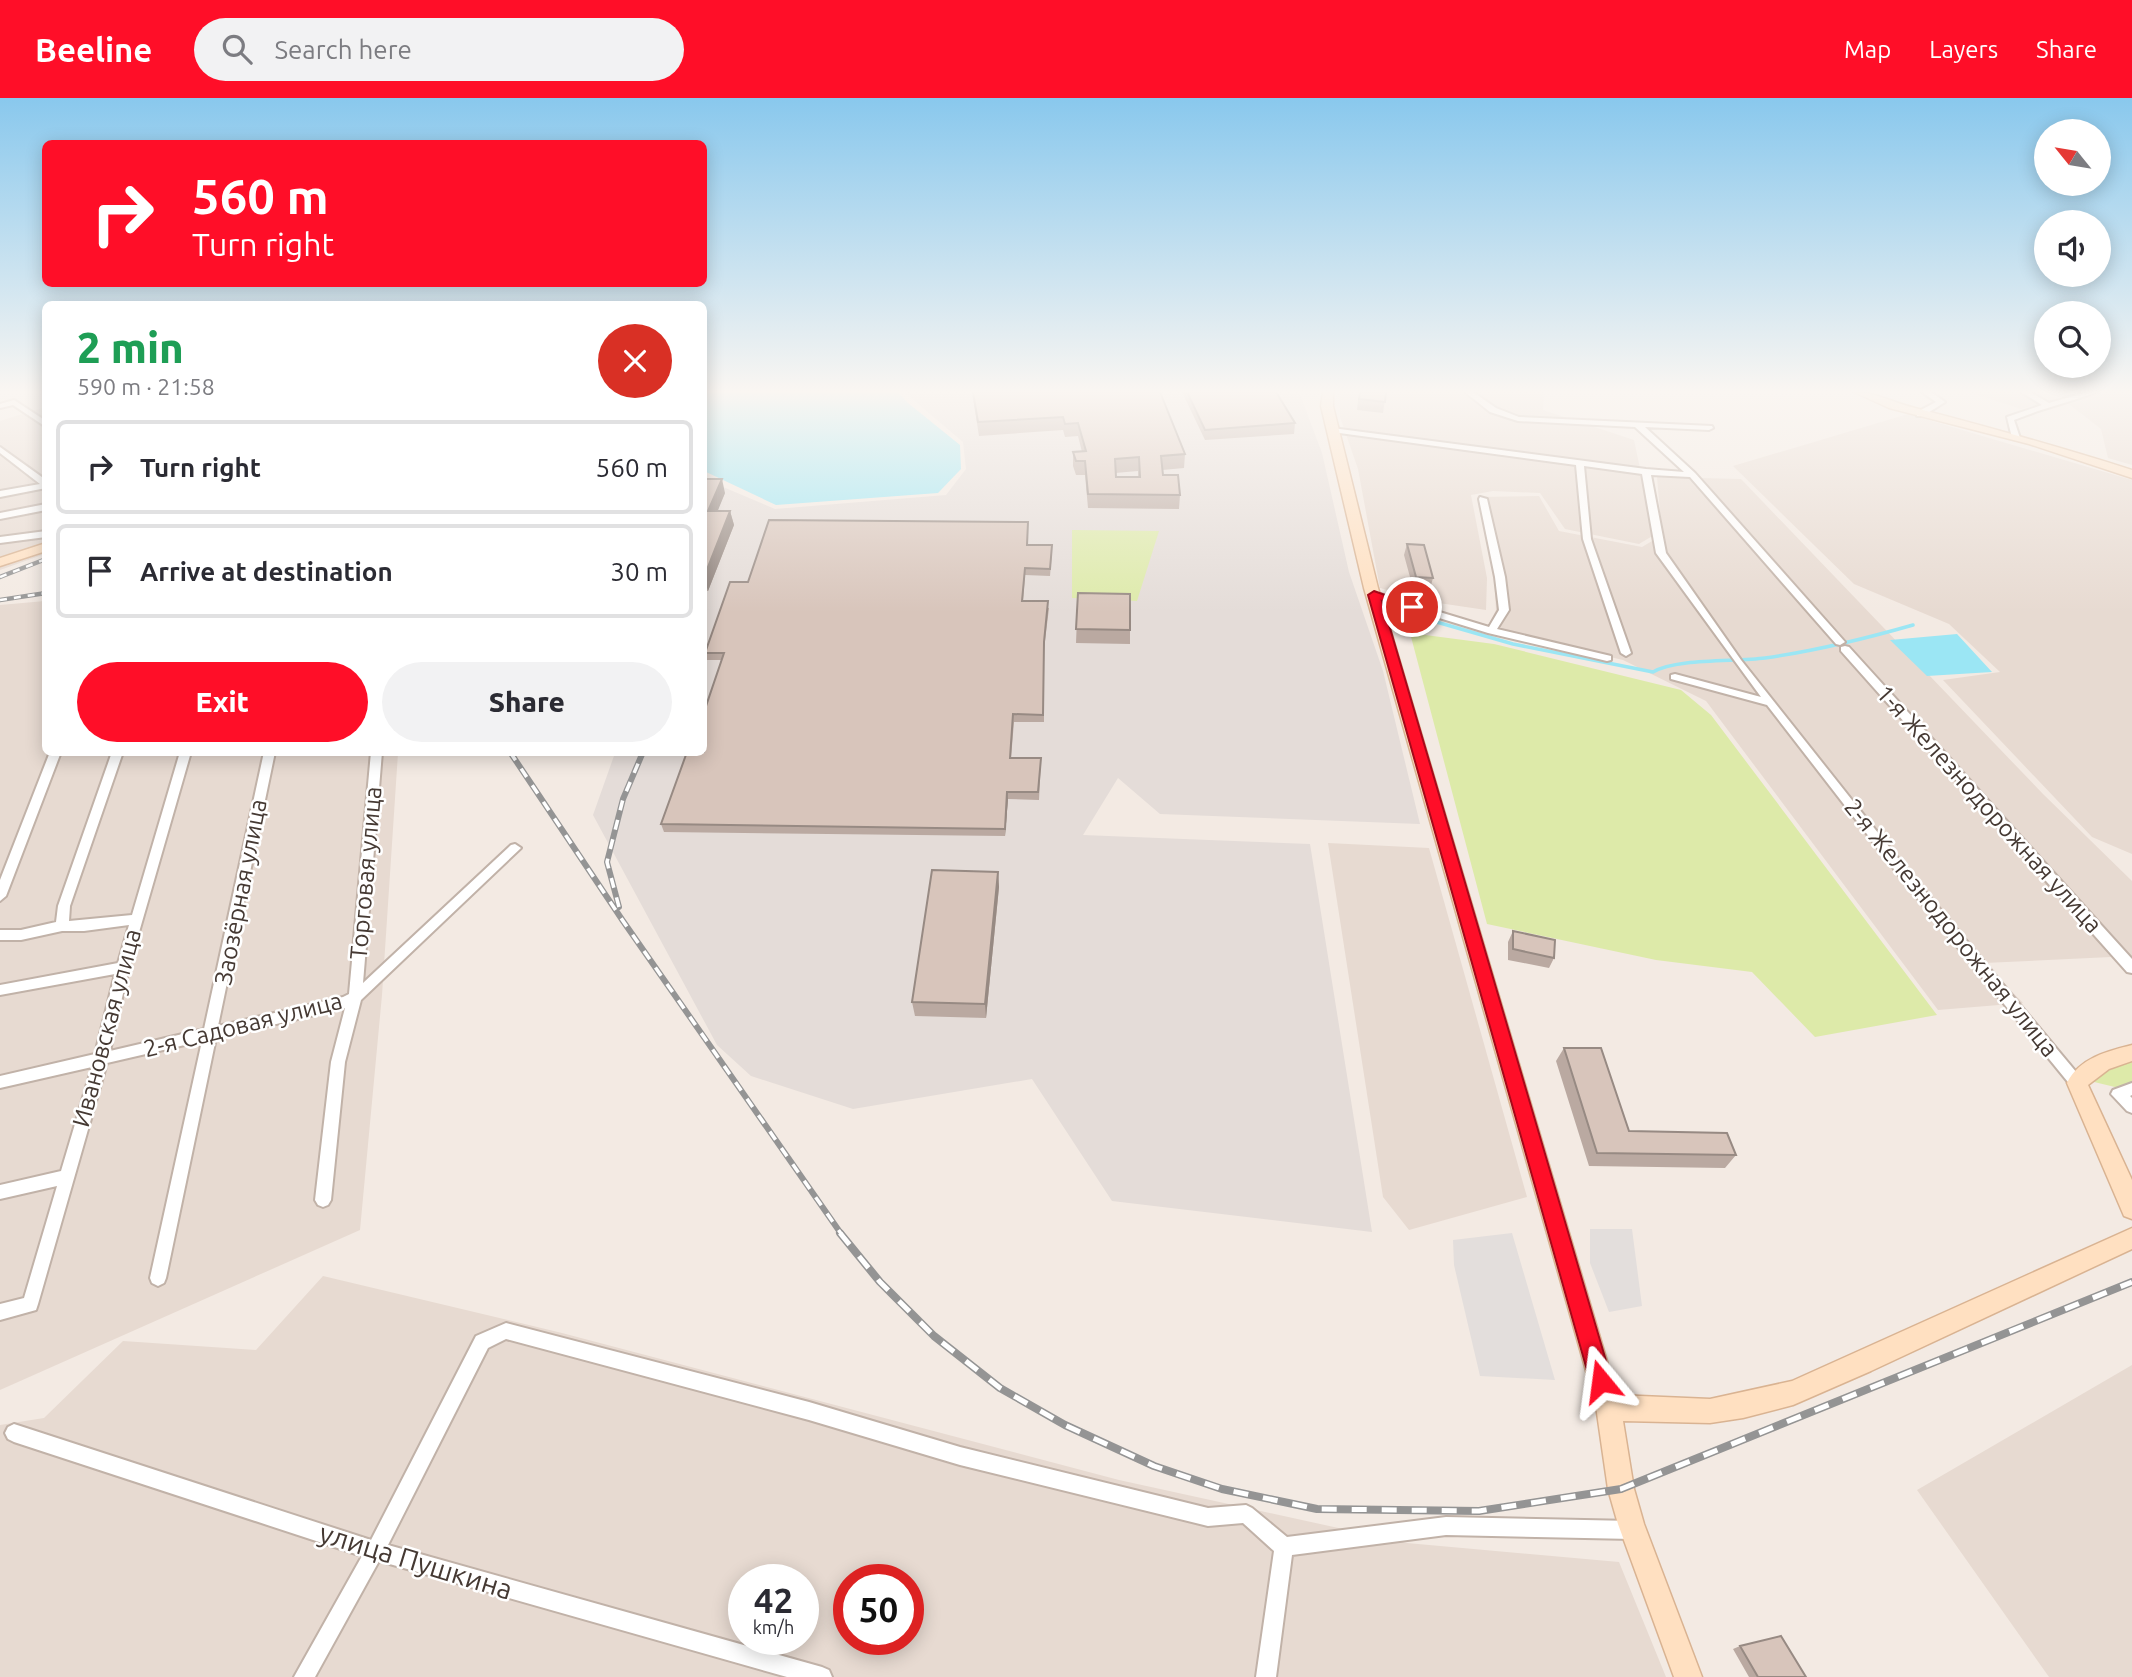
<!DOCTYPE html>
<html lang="en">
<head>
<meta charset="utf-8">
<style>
  :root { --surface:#fff; --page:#f2f2f3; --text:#2b2b33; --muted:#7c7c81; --line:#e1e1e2; --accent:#ff0e28 }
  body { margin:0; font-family:Ubuntu,sans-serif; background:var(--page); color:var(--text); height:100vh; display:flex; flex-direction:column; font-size:26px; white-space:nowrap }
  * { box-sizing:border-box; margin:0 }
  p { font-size:23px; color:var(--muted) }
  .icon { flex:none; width:38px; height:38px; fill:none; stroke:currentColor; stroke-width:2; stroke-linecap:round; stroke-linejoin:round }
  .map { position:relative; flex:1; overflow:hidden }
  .details { position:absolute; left:42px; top:203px; width:665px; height:455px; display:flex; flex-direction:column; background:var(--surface); border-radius:10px; box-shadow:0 4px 18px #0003 }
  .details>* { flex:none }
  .guide { position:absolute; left:42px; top:42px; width:665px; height:147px; border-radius:10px; box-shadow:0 4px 18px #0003; background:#ff0e28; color:#fff; overflow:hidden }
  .needle { width:46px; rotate:300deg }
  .fabs { position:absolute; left:2034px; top:21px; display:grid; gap:14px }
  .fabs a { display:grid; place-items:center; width:77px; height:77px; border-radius:50%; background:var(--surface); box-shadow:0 4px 18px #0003; font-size:35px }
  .speed { position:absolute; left:728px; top:1466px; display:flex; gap:14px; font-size:35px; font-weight:700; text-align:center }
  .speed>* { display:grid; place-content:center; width:91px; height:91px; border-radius:50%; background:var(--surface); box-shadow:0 4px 18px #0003; line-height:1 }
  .speed small { font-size:18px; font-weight:400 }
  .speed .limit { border:10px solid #d22; background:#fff; color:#111 }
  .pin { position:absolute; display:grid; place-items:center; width:60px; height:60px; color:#fff; margin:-30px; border:4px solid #fff; border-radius:50%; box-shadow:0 2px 7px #0007 }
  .me { position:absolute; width:77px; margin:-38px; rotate:344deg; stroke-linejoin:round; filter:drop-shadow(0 0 5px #0008) }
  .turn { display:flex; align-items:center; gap:24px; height:147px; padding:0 35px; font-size:32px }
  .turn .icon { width:91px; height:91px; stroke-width:2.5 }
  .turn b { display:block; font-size:49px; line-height:60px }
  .round { display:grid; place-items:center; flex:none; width:74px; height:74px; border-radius:37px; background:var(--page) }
  .overview { display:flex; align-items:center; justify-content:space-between; height:119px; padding:0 35px }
  h1 { font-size:42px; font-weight:800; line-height:52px; color:#1e9e55 }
  .button { display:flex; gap:14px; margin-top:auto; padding:14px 35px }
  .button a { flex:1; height:80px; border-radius:42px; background:var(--accent); color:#fff; font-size:28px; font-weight:800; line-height:80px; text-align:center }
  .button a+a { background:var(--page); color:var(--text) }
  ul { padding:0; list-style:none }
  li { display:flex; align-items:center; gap:21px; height:94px; margin:0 14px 10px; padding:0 21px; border:4px solid var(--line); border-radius:10px }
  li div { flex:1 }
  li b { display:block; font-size:26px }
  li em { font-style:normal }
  header { display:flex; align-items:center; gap:42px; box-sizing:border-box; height:98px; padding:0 35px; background:var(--accent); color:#fff }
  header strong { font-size:33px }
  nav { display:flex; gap:38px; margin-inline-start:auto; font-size:24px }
  .search { width:490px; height:63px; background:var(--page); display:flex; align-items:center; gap:18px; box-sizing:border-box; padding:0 24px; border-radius:38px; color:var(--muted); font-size:26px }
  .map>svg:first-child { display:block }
  .residential { fill:#e7dad1; fill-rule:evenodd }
  .industrial { fill:#e4dcd8 }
  .green { fill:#ddeaa9 }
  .parking { fill:#e3dedc }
  .water { fill:#9be6f4 }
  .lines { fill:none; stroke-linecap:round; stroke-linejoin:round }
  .stream-far1 { stroke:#9be6f4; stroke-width:2.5 }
  .stream { stroke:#9be6f4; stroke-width:3.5 }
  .street-casing { stroke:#c1b2a8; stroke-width:4 }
  .secondary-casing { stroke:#d9b392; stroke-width:3 }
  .street { fill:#fff; fill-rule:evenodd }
  .secondary { fill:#ffe0c1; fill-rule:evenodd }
  .rail-far2-casing { stroke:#949494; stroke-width:4.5 }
  .rail-far1-casing { stroke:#949494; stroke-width:6 }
  .rail-casing { stroke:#949494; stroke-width:8 }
  .rail-far2 { stroke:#fff; stroke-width:2.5; stroke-dasharray:7; stroke-linecap:butt }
  .rail-far1 { stroke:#fff; stroke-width:3.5; stroke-dasharray:10; stroke-linecap:butt }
  .rail { stroke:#fff; stroke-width:5; stroke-dasharray:15; stroke-linecap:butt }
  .wall { fill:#baa9a1; fill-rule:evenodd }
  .shaded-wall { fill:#978a83 }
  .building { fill:#d8c5bb; stroke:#978a83; stroke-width:2; fill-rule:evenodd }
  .route { fill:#ff0e28; stroke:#a6091a; stroke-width:2 }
  .labels { text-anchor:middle; stroke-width:5; stroke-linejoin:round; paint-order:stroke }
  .street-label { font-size:24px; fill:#453933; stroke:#fff }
  .near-street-label { font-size:28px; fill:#453933; stroke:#fff }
</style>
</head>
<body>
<header>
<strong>Beeline</strong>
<div class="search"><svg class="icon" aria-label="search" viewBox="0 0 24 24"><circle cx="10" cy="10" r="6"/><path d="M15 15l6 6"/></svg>Search here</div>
<nav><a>Map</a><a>Layers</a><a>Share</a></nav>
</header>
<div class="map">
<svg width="2132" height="1579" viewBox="0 0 2132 1579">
  <rect width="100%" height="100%" fill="#f3eae3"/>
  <path class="residential" d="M1340,294H1544L1543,312L1634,342L1654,437L1639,446L1565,431L1540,395L1493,393L1471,397L1487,480L1486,512L1432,504L1380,490L1358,371L1340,319Z
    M1969,294H2084L2021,311Z
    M2107,294H2132V367L2108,360L2101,331L2069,306Z
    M45,309V456L0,472V323Z
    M1908,316L2132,382V756L2092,739L1943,582L2000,574L1949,526L1854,486L1733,368Z
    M1657,379L1741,381L2043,696L2132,783V858L1984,865L2023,905L1938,912L1706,603L1623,562L1487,530L1496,512L1494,477L1478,399L1539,398L1559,433L1642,449L1662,437Z
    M45,503L46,654L398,655L382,897L360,1132L0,1292V507Z
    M1328,745L1429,750L1527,1099L1409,1132L1383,1099Z
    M323,1178L562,1235L1119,1382L1407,1445L1619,1464L1666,1579H0V1327L44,1320L123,1243L256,1252ZM744,1482H803V1542H744ZM849,1482H908V1542H849Z
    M2132,1267V1579H2049L1917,1392Z"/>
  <path class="industrial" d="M904,294H1299L1322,355L1349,474L1383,573L1420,726L1160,716L1118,680L1083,737L1310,746L1372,1134L1112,1103L1032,981L853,1011L751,978L717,947L593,717L615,655L704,654V381L775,411L946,397L966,371L963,344Z"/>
  <path class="green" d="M1072,432L1159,433L1137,503L1072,500Z
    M1410,535L1494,546L1681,592L1711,617L1937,917L1815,939L1752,874L1656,862L1487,826Z
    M2132,960V989L2119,990L2090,983Z"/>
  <path class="parking" d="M1590,1131H1632L1642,1208L1609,1214L1590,1165Z
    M1512,1135L1555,1282L1480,1278L1454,1167L1453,1142Z"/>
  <path class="water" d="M704,294H898L908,305L960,347L961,371L938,395L776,407L704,373Z
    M1957,536L1992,574L1927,578L1890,542Z"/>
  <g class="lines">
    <path class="stream-far1" d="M1380,508L1395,512"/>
    <path class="stream" d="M1388,510L1513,546L1653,574C1676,560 1735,564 1765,560C1815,553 1864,541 1913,527"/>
    <g class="street-casing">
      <path id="street" d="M1465,294H1473L1496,310L1519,319L1712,328L1713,330L1709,332L1645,329L1695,375L1845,544L1840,547L1836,546L1690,379L1651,377L1666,455L1741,562L1909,774L2082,981L2084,985L2082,989L2077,991L2072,989L1901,780L1767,607L1671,581V577L1675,576L1761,599L1656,455L1642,376L1584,368L1591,441L1631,555L1626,558L1621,555L1583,441L1576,367L1332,334L1328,332L1332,330L1646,371L1684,374L1635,329L1518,323L1490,314Z
        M1922,294H1931L1945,304L1923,318H1917V314L1936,304Z
        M2021,294H2030L2049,305L2088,294H2099L2038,313L2014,322L2020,340L2016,342L2012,340L2007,319L2042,307Z
        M14,302L46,323V329L13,307L0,310V306Z
        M0,349L46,382V390L0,399V393L40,386L0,355Z
        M1480,399L1487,401L1505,479L1509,512L1497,531L1611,558V562L1607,563L1488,535L1371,499V495H1377L1489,529L1499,512L1495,479L1479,401Z
        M46,406V412L0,421V415Z
        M46,433V439L0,445V439Z
        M1845,548L1849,549L2132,861V875L2127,874L1841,553V549Z
        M50,654H61L6,798L0,803V782Z
        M112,654H123L70,808L69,823L132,817L180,654H191L129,869L110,953L204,931L264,654H275L218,928L343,899L349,896L371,654H382L363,885L511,747L515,746L521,750L361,902L345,964L331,1102L328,1107L323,1109L318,1107L315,1102L331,964L345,910L216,940L166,1180L164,1185L158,1188L152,1185L150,1180L202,943L107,965L38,1206L36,1212L0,1222V1206L24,1200L57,1088L0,1101V1087L61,1073L92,969L0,990V978L95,956L115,876L0,897V887L118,865L129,827L84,833H62L21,842H0V832H21L56,824L58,808Z
        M2132,985V997L2130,998L2132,1000V1015L2127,1013L2111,996L2113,992Z
        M506,1225L809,1304L960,1349L1208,1410L1246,1407L1252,1410L1287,1439L1446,1419L1633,1423L1639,1426L1642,1432L1639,1438L1633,1441L1446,1437L1292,1457L1276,1579H1256L1274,1453L1243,1425L1208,1428L960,1367L809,1322L506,1241L488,1250L388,1447L822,1569L829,1572L832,1579H787L379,1463L315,1579H294L362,1458L14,1344L8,1341L5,1335L8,1329L14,1326L371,1442L476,1238Z"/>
    </g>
    <g class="secondary-casing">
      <path id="secondary" d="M1323,294H1333V308L1378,490L1617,1297L1710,1301L1792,1283L2132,1130V1151L1871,1273L1793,1307L1743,1320L1710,1325L1623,1323L1634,1391L1644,1426L1702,1579H1674L1618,1426L1608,1391L1596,1308L1364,490L1321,308Z
        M1854,294C1875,294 1894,305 1915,310C1988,329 2060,349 2132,372V380L2029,346L1889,310Z
        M46,445V453L0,468V460Z
        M2132,947V963L2109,971L2088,987L2132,1082V1121L2124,1118L2067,985C2079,960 2108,953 2132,947Z"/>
    </g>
    <use href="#street" class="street"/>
    <use href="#secondary" class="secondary"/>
    <g class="rail-far2-casing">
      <path id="rail-far2" d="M0,479L46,461
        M0,502L46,495"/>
    </g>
    <g class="rail-far1-casing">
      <path id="rail-far1" d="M510,654L623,823L842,1137
        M619,809L607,764L623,701L643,654"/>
    </g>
    <g class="rail-casing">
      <path id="rail" d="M840,1135L880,1184L934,1238L1000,1290L1065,1327L1154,1368L1222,1391L1317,1411L1479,1413L1621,1391L2132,1184"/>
    </g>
    <use href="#rail-far2" class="rail-far2"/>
    <use href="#rail-far1" class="rail-far1"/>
    <use href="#rail" class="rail"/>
  </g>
  <path class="wall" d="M972,294H1160L1185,356L1184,370L1162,372L1163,377L1180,397L1179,411L1088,410L1085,377H1076L1073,368V354H1082L1078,338L1065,339L1063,332L979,338ZM1138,373V379H1116L1115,375Z
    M1182,294H1276L1295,325L1294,336L1205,342Z
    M1359,294H1386L1383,315L1357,312Z
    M704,381L725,395L717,413H730L734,427L708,493H704Z
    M1028,431L1027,447L1052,454L1050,478L1025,477L1023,503L1049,510L1044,551V624H1014L1011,660H1041L1039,702L1008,701L1005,738L664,734L661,726L704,654L721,562H707L705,555Z
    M1407,446L1433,480L1430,491L1413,490L1404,457Z
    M1078,495L1130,532V546L1076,545Z
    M998,774L999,789L986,920L915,918L912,904Z
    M1513,833L1554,860L1549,870L1508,862V844Z
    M1564,950L1629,1033L1736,1057L1725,1070L1589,1068L1556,963Z
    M1740,1548L1806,1579H1749L1733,1551Z"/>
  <path class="shaded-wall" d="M722,381L725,395L712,427L708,413Z
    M730,413L734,427L708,493L704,479Z
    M1007,694L1008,701L1005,738V731Z
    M998,774L999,789L986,920L985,906Z"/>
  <path class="building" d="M973,294H1160L1185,356L1161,358L1163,377H1178L1180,397L1088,396L1085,363H1076L1073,354L1086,353L1078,325L1065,326L1063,319L978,324ZM1139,359L1140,379H1116L1115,361Z
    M1187,294H1276L1295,325L1205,332Z
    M1360,294H1386L1385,304L1359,301Z
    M704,381H722L708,413H730L704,479Z
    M769,422L1028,424L1027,447H1052L1050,471L1025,470L1022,503H1048L1044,544L1043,617L1013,616L1010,660H1041L1038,694H1007L1005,731L661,726L687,654H704V614L724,555H705L730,484H748Z
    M1407,446L1424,447L1433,480L1416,479Z
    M1078,495L1130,496V532L1076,531Z
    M932,772L998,774L985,906L912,904Z
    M1513,833L1555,842L1554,860L1513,851Z
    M1564,950H1601L1629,1033L1727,1035L1736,1057L1597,1055Z
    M1781,1538L1806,1579H1758L1740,1548Z"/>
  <linearGradient id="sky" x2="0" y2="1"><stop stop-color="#89c8ed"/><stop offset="0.57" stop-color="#faf6f2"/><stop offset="1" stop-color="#faf6f2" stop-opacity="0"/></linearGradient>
  <rect width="2132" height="515" fill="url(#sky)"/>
  <path class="route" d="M1374,493L1418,509L1412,512L1382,503L1612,1283L1609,1291L1601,1294L1593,1291L1590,1283L1368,497Z"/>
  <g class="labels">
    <g class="street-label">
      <text transform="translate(1989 711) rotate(48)" y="8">1-я Железнодорожная улица</text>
      <text transform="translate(366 775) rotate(-85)" y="8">Торговая улица</text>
      <text transform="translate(241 794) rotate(-79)" y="8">Заозёрная улица</text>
      <text transform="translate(1951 830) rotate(51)" y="8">2-я Железнодорожная улица</text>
      <text transform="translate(243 927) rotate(-14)" y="8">2-я Садовая улица</text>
      <text transform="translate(107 930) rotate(-75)" y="8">Ивановская улица</text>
    </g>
    <g class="near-street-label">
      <text transform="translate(416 1463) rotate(17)" y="10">улица Пушкина</text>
    </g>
  </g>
</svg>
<div class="fabs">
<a><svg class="needle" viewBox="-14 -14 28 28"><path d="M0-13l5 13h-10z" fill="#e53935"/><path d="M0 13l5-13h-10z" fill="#7c7c81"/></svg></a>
<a><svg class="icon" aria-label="sound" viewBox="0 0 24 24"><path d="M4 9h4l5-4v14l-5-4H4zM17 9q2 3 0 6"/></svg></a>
<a><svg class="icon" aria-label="search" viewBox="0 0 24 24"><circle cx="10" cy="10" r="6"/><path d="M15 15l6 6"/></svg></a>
</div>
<div class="speed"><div>42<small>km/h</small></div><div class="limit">50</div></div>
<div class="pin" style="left:1412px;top:509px;background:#d93025"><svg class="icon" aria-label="arrive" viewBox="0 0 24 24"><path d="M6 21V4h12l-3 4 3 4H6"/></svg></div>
<svg class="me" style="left:1601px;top:1283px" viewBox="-20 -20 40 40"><path d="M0-17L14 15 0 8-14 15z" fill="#ff0e28" stroke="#fff" stroke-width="4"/></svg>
<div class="guide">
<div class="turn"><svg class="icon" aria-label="right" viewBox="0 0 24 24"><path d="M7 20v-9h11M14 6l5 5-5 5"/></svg><div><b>560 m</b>Turn right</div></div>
</div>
<section class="details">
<div class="overview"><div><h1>2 min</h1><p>590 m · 21:58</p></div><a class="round" style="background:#d93025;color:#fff"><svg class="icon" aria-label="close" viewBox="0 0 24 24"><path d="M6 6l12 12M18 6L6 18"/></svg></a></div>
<ul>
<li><svg class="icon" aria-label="right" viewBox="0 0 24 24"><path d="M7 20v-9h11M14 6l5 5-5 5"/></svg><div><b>Turn right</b></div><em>560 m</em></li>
<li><svg class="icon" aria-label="arrive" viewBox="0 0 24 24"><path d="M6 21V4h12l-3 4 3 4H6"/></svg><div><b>Arrive at destination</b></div><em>30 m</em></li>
</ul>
<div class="button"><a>Exit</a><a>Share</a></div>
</section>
</div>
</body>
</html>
